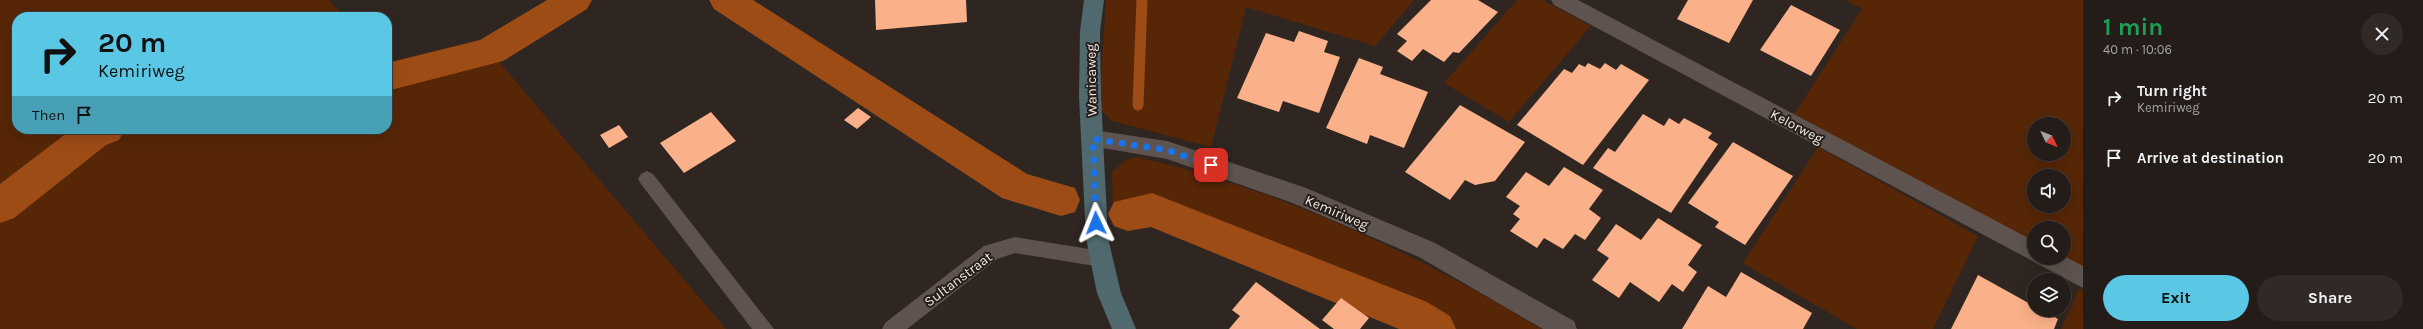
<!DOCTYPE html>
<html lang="en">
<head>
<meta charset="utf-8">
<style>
  :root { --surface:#241c19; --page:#302926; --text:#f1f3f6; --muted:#a3a1a2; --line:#413a38; --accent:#5ac8e5 }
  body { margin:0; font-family:Karla,sans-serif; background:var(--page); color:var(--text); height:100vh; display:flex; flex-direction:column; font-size:15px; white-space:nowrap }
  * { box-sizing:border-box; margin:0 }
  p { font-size:13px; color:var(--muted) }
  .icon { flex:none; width:22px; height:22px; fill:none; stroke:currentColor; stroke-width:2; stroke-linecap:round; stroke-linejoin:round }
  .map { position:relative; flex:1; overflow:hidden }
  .side { display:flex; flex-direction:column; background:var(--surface); width:340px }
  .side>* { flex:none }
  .guide { position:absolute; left:12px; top:12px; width:380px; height:122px; border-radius:16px; box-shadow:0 4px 16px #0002,0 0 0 1px var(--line); background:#5ac8e5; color:#111; overflow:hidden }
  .needle { width:26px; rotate:133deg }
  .tools { position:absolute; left:2027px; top:117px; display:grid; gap:8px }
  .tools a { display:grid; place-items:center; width:44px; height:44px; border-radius:50%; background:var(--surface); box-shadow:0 4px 16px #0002,0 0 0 1px var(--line); font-size:20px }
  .pin { position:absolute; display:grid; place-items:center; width:34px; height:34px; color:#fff; margin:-17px; border-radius:8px; box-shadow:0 2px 6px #0006 }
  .me { position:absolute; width:44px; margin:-22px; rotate:358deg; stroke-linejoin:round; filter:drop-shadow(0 0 3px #0008) }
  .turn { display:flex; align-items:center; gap:14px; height:84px; padding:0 20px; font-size:18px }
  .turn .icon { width:52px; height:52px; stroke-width:2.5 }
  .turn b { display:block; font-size:28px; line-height:34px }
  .then { display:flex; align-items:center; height:38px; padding:0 20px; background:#0003; gap:8px; font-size:15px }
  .round { display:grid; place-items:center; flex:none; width:42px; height:42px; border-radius:21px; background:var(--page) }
  .head { display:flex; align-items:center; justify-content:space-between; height:68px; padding:0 20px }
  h1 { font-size:24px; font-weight:700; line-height:30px; color:#1e9e55 }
  .button { display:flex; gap:8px; margin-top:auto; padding:8px 20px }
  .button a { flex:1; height:46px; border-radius:24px; background:var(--accent); color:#111; font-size:16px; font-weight:700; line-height:46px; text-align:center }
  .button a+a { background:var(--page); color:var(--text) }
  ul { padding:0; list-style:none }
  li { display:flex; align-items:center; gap:12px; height:60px; padding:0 20px }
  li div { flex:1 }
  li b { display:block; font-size:15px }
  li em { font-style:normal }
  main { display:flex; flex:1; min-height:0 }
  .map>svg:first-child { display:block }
  .green { fill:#562607; fill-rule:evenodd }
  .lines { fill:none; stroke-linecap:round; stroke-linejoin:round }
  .stream { stroke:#9e4c15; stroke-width:11 }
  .canal { fill:#9e4c15; fill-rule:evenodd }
  .building { fill:#fab18a }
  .lane { fill:#5e534e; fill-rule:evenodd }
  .street { fill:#5e534e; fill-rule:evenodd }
  .secondary { fill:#4f696e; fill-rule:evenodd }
  .route { stroke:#1a73e8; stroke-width:7; stroke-dasharray:0 12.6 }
  .labels { text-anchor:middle; stroke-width:4; stroke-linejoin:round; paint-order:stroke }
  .street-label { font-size:14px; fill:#eee7e4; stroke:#261d18 }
</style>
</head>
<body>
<main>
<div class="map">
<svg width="2083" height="329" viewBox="0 0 2083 329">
  <rect width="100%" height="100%" fill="#302621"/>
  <path class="green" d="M0,0H329L345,17H17V129H387V77L490,51L726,329H0Z
    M1106,0H1414L1375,46L1246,7L1211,147L1112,121L1099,108Z
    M1517,0H1542L1591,26L1509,122L1444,83Z
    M1846,0H2083V274L2064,258V228H2034V248L1793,116L1862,9ZM2034,124H2064V154H2034ZM2034,176H2064V206H2034Z
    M1818,147L1978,236L1933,329H1857L1743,263Z
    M1136,157C1275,187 1420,255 1541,329H1435L1412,315L1152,210L1128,214L1113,211L1112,172L1125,161Z
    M2079,288L2083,290V329H2061Z"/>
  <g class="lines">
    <path class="stream" d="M1138,105L1142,0"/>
    <path class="canal" d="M547,0H592L587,9L503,61L387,91V63L480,40Z
      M709,0H753L1027,174L1075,188L1080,200L1075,212L1061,216L1002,198L714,9Z
      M72,129H125L119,140L106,145L14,218L0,223V184Z
      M1152,193L1427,302L1450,316L1456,329H1399L1151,227L1128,231L1114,226L1108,214L1114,202Z"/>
  </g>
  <path class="building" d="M875,0H966L967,22L876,30Z
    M1431,0H1478L1498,12L1459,53L1453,52L1444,62L1423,49L1412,61L1397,51L1407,41L1397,34Z
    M1688,0H1753L1729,43L1677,19Z
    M1791,5L1840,30L1811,76L1760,50Z
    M1299,31L1328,41L1324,52L1340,57L1319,113L1283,101L1279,112L1237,98L1266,33L1294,42Z
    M1359,58L1383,67L1380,74L1428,92L1404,148L1370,135L1367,144L1326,128Z
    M1588,63L1600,69L1605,63L1616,70L1621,64L1649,80L1583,165L1517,125L1564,69L1572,73L1579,64L1585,67Z
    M1460,105L1525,142L1495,181L1475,185L1465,180L1450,200L1405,172Z
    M858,108L871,117L857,129L844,120Z
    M711,112L736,141L684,173L660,143Z
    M1643,114L1664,126L1669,118L1679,124L1684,118L1712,133L1708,138L1718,144L1671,213L1593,168L1608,148L1615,152Z
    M619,125L628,137L609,148L600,135Z
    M1733,142L1793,176L1745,245L1715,227L1719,222L1688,203Z
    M1564,167L1603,190L1589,209L1601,218L1585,240L1575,234L1563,249L1544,238L1537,248L1510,231L1520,219L1513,214L1520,206L1506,197L1526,172L1549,186Z
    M1658,218L1702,245L1688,265L1697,272L1683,292L1672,284L1659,302L1630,282L1619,298L1592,280L1609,258L1597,250L1616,224L1641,240Z
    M1741,272L1812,313L1803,329H1682L1708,286L1726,297Z
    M1978,275L2034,306V310H2041L2058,319L2054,329H1951Z
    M1256,282L1320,329H1229L1240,316L1232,310Z
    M1341,298L1369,318L1360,329H1334L1322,320Z"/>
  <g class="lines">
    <path class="lane" d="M647,171L653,174L774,329H752L641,184L638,179L641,174Z
      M1015,237L1101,251L1108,253L1110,259L1108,265L1101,267L1015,253L997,259L907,329H882L885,323L984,246Z"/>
    <path class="street" d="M1551,0H1578L2034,241V258H2064V256L2083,266V288L1554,5Z
      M1093,130L1167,141L1306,188L1435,243L1574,321L1577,329H1543L1419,257L1290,202L1167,159L1085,145L1082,139L1085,133Z"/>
    <path class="secondary" d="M1084,0H1104L1100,31L1101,97L1108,238L1121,293L1136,329H1112L1097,293L1086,238L1079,97L1080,31Z"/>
  </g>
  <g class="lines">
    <path class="route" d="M1096,223L1093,139L1167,150L1211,165"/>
  </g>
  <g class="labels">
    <g class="street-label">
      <text transform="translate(1091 80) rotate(-91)" y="5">Wanicaweg</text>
      <text transform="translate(1797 126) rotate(28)" y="5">Kelorweg</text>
      <text transform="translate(1337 212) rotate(23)" y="5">Kemiriweg</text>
      <text transform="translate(958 279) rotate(-37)" y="5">Sultanstraat</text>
    </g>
  </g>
</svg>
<div class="tools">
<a><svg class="needle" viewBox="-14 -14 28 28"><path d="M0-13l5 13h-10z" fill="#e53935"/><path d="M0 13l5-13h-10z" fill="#a3a1a2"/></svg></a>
<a><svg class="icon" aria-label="sound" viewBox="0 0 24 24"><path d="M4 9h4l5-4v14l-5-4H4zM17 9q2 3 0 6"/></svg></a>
<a><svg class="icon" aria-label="search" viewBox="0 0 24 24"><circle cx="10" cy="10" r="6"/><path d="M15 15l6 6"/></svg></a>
<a><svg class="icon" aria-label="layers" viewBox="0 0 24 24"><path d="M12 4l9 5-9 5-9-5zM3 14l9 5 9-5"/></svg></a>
</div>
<div class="pin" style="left:1211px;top:165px;background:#d93025"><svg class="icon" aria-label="arrive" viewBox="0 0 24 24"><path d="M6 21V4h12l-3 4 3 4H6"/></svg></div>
<svg class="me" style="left:1096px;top:223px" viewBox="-20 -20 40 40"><path d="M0-17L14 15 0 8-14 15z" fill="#1a73e8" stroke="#fff" stroke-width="4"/></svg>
<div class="guide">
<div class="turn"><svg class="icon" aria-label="right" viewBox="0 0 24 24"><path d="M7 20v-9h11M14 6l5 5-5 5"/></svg><div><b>20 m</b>Kemiriweg</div></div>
<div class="then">Then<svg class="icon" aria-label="arrive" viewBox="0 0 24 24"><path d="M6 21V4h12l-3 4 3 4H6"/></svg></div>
</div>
</div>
<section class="side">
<div class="head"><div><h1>1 min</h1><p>40 m · 10:06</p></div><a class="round"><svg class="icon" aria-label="close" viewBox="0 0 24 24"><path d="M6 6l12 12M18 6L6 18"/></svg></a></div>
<ul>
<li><svg class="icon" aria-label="right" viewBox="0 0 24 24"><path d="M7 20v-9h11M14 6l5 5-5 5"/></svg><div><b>Turn right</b><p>Kemiriweg</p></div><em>20 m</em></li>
<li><svg class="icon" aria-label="arrive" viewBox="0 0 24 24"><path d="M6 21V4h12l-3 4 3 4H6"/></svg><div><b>Arrive at destination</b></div><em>20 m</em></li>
</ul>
<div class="button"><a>Exit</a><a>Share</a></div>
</section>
</main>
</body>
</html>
